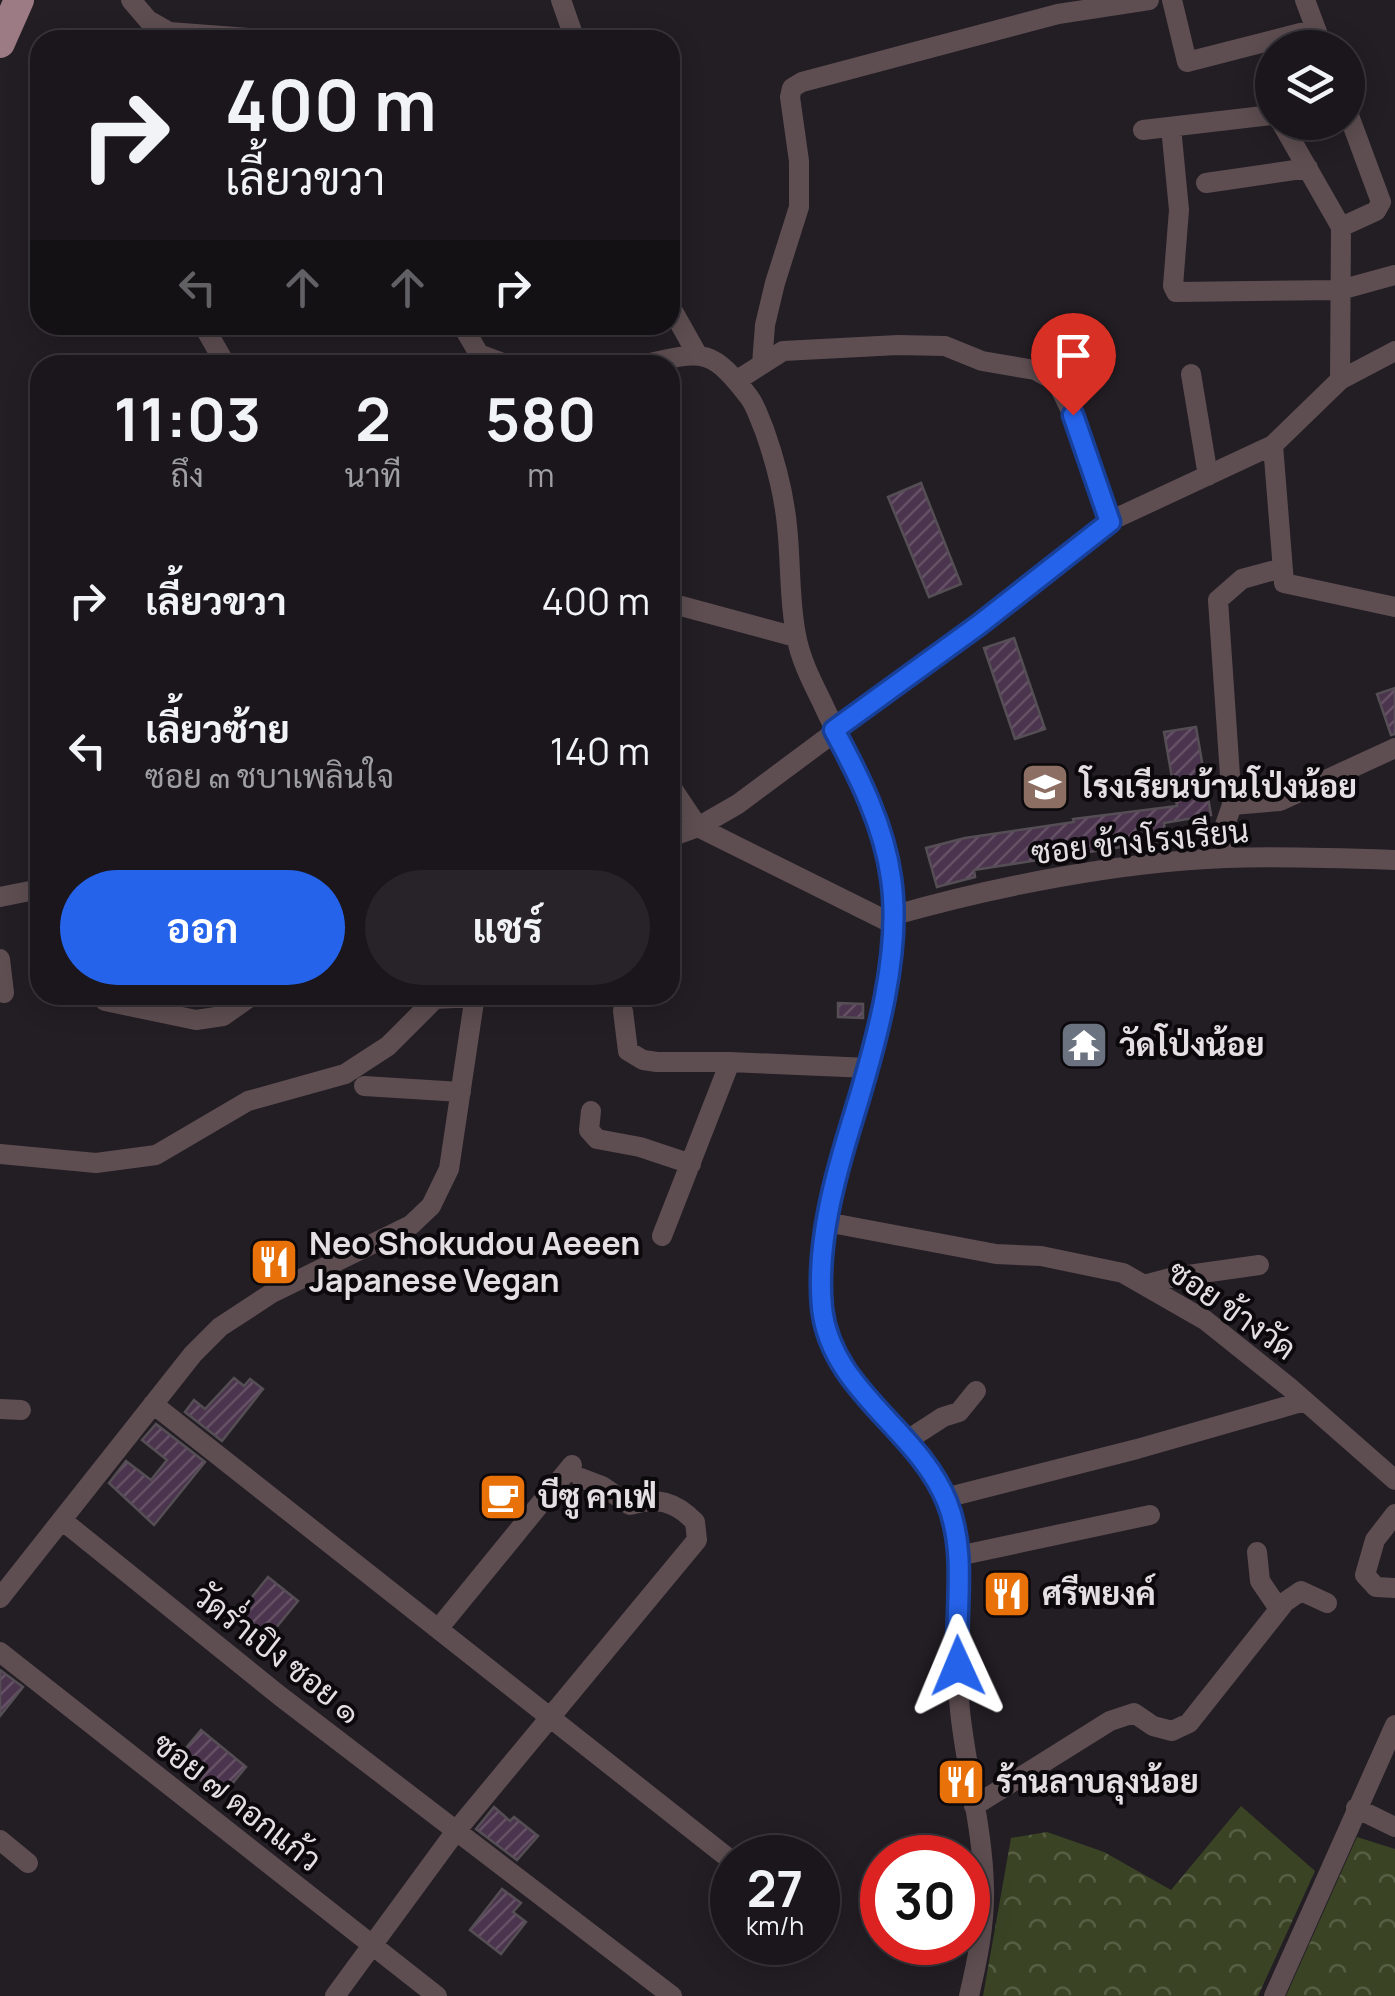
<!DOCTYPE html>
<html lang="th">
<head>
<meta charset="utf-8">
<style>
  :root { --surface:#1a161b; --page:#272328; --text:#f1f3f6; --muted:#9f9fa3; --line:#38353a; --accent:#2563eb }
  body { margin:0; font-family:Manrope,Sarabun,sans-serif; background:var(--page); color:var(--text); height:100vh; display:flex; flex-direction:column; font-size:38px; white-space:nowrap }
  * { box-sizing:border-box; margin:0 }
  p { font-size:32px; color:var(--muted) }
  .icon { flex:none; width:55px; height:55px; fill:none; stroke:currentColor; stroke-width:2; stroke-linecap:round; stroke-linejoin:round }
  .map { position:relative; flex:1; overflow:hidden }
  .panel { position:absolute; left:30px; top:355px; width:650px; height:650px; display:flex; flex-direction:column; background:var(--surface); border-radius:30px; box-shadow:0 5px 25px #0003,0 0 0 2px var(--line) }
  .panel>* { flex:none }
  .top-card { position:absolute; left:30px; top:30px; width:650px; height:305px; border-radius:30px; box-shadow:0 5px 25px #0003,0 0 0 2px var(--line); background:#1a161b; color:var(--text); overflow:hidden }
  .fabs { position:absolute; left:1255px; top:30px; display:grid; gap:20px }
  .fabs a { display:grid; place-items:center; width:110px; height:110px; border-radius:50%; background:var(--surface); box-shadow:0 5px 25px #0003,0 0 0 2px var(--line); font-size:50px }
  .speed { position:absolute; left:710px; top:1835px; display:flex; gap:20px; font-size:50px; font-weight:700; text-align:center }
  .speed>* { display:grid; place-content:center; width:130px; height:130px; border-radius:50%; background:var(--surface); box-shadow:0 5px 25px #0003,0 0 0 2px var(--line); line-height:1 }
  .speed small { font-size:25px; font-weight:400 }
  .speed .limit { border:15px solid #d22; background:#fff; color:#111 }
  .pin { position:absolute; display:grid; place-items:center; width:85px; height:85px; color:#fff; margin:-102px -42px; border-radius:50% 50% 50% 0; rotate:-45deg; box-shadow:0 0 10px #0007 }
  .pin .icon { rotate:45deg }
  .me { position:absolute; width:110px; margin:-55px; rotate:359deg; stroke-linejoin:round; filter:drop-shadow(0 0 8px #0008) }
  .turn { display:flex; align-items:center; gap:35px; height:210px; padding:0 30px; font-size:45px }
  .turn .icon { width:130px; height:130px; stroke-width:2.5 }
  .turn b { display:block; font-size:70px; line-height:85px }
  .lanes { display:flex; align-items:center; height:95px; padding:0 30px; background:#0003; justify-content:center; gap:50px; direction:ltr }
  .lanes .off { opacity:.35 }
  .eta { display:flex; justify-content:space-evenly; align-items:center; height:170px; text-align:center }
  .eta b { font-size:60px; font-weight:700; line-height:70px }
  .primary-button { display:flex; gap:20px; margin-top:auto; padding:20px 30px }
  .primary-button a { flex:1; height:115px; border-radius:60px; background:var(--accent); color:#fff; font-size:40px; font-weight:700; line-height:115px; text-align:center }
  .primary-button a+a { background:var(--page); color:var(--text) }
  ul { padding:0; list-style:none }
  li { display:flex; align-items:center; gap:30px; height:150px; padding:0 30px }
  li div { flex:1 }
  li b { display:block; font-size:38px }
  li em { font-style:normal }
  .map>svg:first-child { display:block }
  .forest { fill:url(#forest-crowns) }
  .building { fill:url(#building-hatch); stroke:#554f55; stroke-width:2.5 }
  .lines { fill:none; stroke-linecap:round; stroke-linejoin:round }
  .minor { stroke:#5e4e52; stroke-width:20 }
  .primary { stroke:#9c7b84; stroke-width:30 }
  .route-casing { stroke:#184099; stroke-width:25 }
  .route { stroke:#2563eb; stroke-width:18 }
  .labels { text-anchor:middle; stroke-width:8; stroke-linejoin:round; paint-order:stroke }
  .poi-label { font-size:32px; font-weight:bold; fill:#e3dfe3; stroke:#0b090b; text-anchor:start }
  .street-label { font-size:32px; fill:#e3dfe3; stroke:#0b090b }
</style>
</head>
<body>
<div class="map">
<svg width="1395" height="1996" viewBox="0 0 1395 1996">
  <defs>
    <pattern id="forest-crowns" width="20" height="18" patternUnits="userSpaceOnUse" patternTransform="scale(2.5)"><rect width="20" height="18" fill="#3a4425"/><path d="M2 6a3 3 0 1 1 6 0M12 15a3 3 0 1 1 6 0" fill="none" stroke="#565f44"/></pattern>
    <pattern id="building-hatch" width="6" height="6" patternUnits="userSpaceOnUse" patternTransform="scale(2.5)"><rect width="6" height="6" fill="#4b344d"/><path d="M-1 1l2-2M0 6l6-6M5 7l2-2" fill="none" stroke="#655166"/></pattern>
  </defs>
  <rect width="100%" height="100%" fill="#231e24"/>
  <path class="forest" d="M1241,1806L1315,1871L1258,1996H983L1011,1838L1047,1832L1104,1852L1171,1890Z
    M1357,1837L1395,1849V1996H1286Z"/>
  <path class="building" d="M921,483L961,584L929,597L888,497Z
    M1014,638L1045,729L1015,739L984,648Z
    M1395,688V734L1391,735L1377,694Z
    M1196,727L1211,815L1164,823L1166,840L974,870L975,877L937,887L926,848L965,838L1074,822L1073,819L1177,806L1164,732Z
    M838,1003L863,1004V1018L838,1017Z
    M234,1378L244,1386L250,1379L263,1389L222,1441L185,1412L194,1400L205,1409Z
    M156,1424L205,1462L154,1525L109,1483L126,1461L151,1480L167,1460L142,1440Z
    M268,1577L298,1601L265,1641L235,1618Z
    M0,1670L23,1687L0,1716Z
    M201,1730L246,1767L221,1797L176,1760Z
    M494,1807L510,1821L514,1817L538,1836L517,1860L476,1829Z
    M502,1889L521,1903L513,1912L526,1922L501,1954L470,1930Z"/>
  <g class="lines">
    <path class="minor" d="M131,0L148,20L169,32L277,40
      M561,0L575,40
      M1172,0L1187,62L1316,29
      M1305,0L1323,48
      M1281,122L1341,227
      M1171,127L1179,210L1173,286L1176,292L1340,290L1395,275
      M1143,130L1272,115
      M1206,183L1308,168
      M670,306L697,354
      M203,325L226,365
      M462,325L479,354L508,365
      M762,364L765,325L775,283L799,207V161L790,97L792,88L802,82L1058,14L1149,0
      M640,365C700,353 708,343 749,397C756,406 759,418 764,429C775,460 784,494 787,526C791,562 789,599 796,635C800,658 811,680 822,702C852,768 897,839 895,915C893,965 881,1018 869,1067C849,1146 815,1221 822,1306C829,1389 916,1430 947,1502C967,1549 953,1596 956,1645C957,1672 958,1700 962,1727C969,1780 983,1834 984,1888C985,1924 977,1962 969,1996
      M1191,374L1208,476
      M1340,380L1341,227L1376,211L1381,202L1348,113
      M736,381L783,351L898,345L945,346L982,361L1035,370L1057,382L1073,415L1110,521
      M1273,445L1284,583L1395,607
      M670,603L796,637
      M670,785L698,827L893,924
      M1232,805L1280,801L1395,748
      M670,837L698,827L738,804L980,624L1110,521L1273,445L1340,380L1395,351
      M1224,858L1225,825L1232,805L1218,600L1242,579L1282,568
      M0,897L40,889
      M895,915C996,886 1121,862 1226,858C1283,856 1339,858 1395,860
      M0,959L4,993
      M105,1001L196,1020L223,1016L253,995
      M623,1011L628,1051L643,1060L657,1062H730
      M364,1086L461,1092
      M591,1111L589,1130L597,1139L640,1147L691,1164
      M0,1154L96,1163L156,1155L248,1101L345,1074L388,1046L435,999L474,997
      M826,1222L996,1254L1041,1256L1123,1273L1205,1320L1289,1387L1395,1480
      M662,1236L730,1062L869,1068
      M1144,1285L1174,1277L1259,1265
      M153,1404L732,1861
      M0,1409L21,1410
      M906,1441L943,1417L959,1412L976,1391
      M945,1498L1137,1449L1305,1401
      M1395,1514L1375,1540L1365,1575L1376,1587L1395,1588
      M63,1521L280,1696L672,1996
      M1257,1552L1260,1581L1279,1609
      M958,1556L1150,1515
      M0,1598L193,1354L220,1327L272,1293L411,1225L431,1206L449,1169L475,995
      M438,1629L572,1465
      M0,1652L437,1996
      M974,1806L1110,1721L1134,1713L1153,1726L1172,1731L1189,1723L1285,1602L1301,1591L1327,1603
      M1356,1808L1395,1827
      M0,1840L28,1863
      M335,1996L456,1831L697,1540L695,1522C675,1501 657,1497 630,1505L602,1486L581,1478
      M1274,1996L1395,1725"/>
    <path class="primary" d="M0,43L19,0"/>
  </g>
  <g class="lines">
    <g class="route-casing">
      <path id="route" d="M958,1666C954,1612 968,1554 947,1502C918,1429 831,1391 822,1308C816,1243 835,1176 854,1115C876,1043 902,952 891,878C884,826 859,776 834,730L980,624L1110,522L1073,415"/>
    </g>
    <use href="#route" class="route"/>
  </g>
  <defs>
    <g id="school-square" transform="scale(2.5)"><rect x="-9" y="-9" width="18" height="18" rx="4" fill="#8d6e63" stroke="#0b090b"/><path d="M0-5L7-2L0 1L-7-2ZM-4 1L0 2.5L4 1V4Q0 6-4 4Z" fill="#fff"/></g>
    <g id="temple-square" transform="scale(2.5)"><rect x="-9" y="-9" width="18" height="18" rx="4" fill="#6b7280" stroke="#0b090b"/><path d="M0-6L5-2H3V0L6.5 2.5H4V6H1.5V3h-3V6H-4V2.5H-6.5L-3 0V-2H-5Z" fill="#fff"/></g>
    <g id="restaurant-square" transform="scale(2.5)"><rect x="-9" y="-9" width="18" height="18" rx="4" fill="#e8710a" stroke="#0b090b"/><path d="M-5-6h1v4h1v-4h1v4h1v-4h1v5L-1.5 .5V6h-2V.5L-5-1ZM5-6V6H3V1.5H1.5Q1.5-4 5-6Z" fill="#fff"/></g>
    <g id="cafe-square" transform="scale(2.5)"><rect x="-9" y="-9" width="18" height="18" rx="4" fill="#e8710a" stroke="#0b090b"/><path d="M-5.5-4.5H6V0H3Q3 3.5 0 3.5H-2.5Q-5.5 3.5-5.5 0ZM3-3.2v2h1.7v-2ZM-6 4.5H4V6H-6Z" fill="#fff"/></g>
  </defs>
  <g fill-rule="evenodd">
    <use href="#school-square" x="1045" y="787"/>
    <use href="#temple-square" x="1084" y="1045"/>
    <use href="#restaurant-square" x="274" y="1262"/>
    <use href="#cafe-square" x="503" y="1497"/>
    <use href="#restaurant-square" x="1007" y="1594"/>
    <use href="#restaurant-square" x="961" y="1782"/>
  </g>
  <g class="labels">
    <g class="poi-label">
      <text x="1080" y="798">โรงเรียนบ้านโป่งน้อย</text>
      <text x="1119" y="1056">วัดโป่งน้อย</text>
      <text x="309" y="1255">Neo Shokudou Aeeen<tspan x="309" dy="37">Japanese Vegan</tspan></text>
      <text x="538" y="1508">บีซู คาเฟ่</text>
      <text x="1042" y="1605">ศรีพยงค์</text>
      <text x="996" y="1793">ร้านลาบลุงน้อย</text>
    </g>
    <g class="street-label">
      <text transform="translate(1140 842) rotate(-6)" y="11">ซอย ข้างโรงเรียน</text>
      <text transform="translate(1232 1310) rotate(35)" y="11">ซอย ข้างวัด</text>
      <text transform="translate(277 1654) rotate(38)" y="11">วัดร่ำเปิง ซอย ๑</text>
      <text transform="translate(237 1802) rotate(38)" y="11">ซอย ๗ ดอกแก้ว</text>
    </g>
  </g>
</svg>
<div class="fabs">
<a><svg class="icon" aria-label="layers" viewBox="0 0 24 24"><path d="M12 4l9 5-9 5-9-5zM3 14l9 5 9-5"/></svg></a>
</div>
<div class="speed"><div>27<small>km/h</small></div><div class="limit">30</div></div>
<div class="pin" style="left:1073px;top:415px;background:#d93025"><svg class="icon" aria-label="arrive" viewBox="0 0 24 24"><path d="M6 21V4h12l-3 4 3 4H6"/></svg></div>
<svg class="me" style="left:958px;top:1666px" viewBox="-20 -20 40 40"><path d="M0-17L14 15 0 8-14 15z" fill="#2563eb" stroke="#fff" stroke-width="4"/></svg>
<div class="top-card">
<div class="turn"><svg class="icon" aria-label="right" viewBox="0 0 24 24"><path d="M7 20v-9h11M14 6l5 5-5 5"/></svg><div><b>400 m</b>เลี้ยวขวา</div></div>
<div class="lanes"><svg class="icon off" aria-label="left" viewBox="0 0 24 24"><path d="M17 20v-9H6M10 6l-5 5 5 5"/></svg><svg class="icon off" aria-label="ahead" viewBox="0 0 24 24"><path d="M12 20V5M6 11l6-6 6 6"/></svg><svg class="icon off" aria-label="ahead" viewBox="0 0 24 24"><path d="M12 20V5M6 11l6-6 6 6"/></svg><svg class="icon" aria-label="right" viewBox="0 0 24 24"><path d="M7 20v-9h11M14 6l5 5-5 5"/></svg></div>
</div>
<section class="panel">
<div class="eta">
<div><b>11:03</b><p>ถึง</p></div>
<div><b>2</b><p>นาที</p></div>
<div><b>580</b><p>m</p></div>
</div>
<ul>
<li><svg class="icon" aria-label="right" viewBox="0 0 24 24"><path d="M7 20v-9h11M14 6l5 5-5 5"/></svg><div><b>เลี้ยวขวา</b></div><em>400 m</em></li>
<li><svg class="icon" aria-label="left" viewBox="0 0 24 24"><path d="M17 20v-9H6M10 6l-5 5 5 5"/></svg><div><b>เลี้ยวซ้าย</b><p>ซอย ๓ ชบาเพลินใจ</p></div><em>140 m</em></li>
</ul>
<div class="primary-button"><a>ออก</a><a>แชร์</a></div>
</section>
</div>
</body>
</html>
